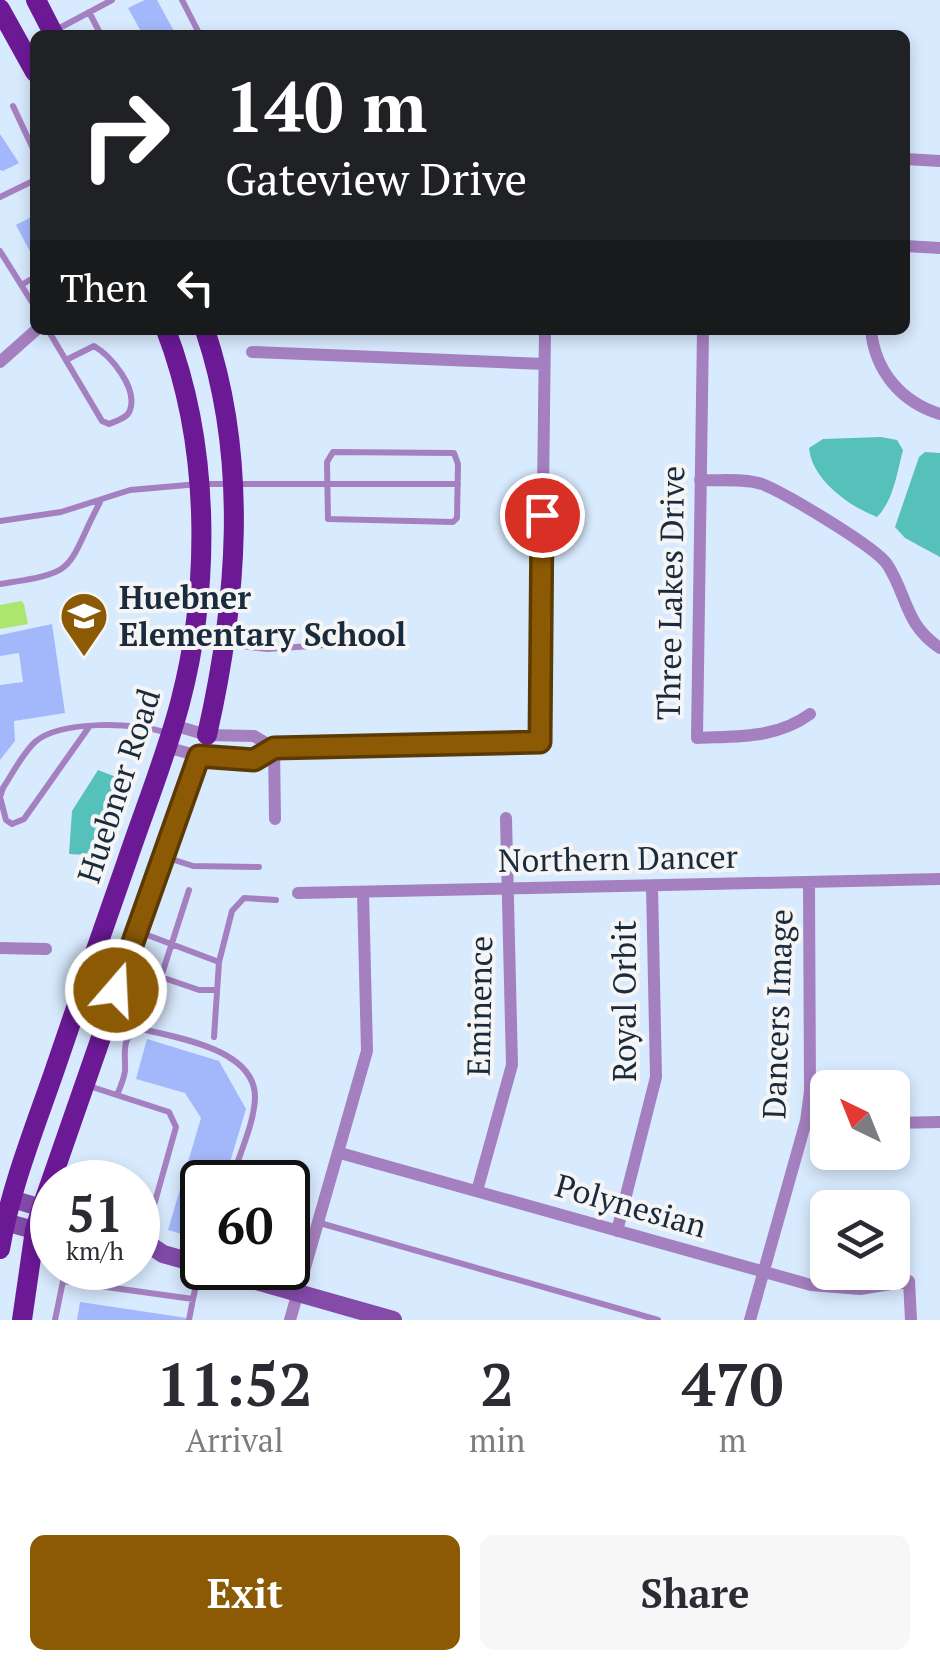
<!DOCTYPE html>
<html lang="en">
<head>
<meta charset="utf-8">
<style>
  :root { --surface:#fff; --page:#f7f7f7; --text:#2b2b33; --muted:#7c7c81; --accent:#8c5905 }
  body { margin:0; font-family:"PT Serif",serif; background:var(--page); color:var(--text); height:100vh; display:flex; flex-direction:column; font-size:38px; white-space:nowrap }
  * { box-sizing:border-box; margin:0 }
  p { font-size:32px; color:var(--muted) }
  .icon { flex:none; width:55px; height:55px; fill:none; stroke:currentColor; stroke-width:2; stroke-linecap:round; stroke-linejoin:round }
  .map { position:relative; height:1320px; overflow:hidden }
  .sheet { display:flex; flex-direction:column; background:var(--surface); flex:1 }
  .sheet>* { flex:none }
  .top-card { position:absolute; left:30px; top:30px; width:880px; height:305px; border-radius:15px; box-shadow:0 5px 15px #0003; background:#202124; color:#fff; overflow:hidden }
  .needle { width:65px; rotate:317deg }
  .controls { position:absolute; left:810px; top:1070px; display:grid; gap:20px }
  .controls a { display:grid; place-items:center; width:100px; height:100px; border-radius:15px; background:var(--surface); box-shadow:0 5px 15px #0003; font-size:50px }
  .speed { position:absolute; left:30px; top:1160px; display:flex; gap:20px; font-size:50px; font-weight:700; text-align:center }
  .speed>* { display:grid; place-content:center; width:130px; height:130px; border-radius:50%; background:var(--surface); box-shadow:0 5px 15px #0003; line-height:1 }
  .speed small { font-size:25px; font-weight:400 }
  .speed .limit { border:5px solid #111; border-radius:15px; background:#fff; color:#111 }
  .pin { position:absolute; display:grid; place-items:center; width:85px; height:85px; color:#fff; margin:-42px; border:5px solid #fff; border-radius:50%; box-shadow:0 2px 10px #0007 }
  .me { position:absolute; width:110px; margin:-55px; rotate:19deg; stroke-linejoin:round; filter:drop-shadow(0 0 8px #0008) }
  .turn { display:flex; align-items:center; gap:35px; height:210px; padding:0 30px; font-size:45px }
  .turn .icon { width:130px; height:130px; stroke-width:2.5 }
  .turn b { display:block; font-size:70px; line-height:85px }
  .then { display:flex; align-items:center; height:95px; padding:0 30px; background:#0003; gap:20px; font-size:38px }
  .eta { display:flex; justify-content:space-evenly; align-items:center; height:170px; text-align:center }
  .eta b { font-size:60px; font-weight:700; line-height:70px }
  .button { display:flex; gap:20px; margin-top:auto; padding:20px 30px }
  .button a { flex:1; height:115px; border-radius:15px; background:var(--accent); color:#fff; font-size:40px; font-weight:700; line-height:115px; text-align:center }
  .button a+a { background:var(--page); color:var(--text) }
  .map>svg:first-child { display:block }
  .green { fill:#ace66e }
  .water { fill:#56c0ba }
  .building { fill:#a3b8fa }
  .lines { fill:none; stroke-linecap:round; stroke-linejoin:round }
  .lane { stroke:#a580c0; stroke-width:6 }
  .street { stroke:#a580c0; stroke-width:12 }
  .secondary { stroke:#844ba9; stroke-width:18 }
  .primary { stroke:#6c1996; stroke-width:20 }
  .route-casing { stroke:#5b3a03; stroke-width:25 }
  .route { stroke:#8c5905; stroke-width:18 }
  .labels { text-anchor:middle; stroke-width:8; stroke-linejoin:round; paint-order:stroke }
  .street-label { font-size:32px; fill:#192b3d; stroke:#f5f5f5 }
  .poi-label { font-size:32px; font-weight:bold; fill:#192b3d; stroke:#f5f5f5; text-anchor:start }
</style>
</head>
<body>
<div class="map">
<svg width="940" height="1320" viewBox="0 0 940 1320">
  <rect width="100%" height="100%" fill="#d8eafe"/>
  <path class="green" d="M21,601L24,604L28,624L0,629V605Z"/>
  <path class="water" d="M881,437L897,440L903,450C897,472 894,500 877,517C849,506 812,480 809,448L823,439Z
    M925,452L940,453V557L905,538L895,527L919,457Z
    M98,770L116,777C121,801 111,806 101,823C95,833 92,845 87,855L69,854L72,811Z"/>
  <path class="building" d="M145,0H157L175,33L143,35L128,8Z
    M0,134L19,163L3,171L0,170Z
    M35,215V261L16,225Z
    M52,624L65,713L14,721L15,741L0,760V685L23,682L19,653L0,656V635Z
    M147,1039L219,1061L246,1109L224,1182H202V1240L168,1230L201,1118L185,1093L136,1079Z
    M80,1302L187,1318V1320H77Z"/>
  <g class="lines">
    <path class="lane" d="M182,0L200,35
      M89,12L101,35
      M54,31L112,0
      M13,106L35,153
      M0,197L35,180
      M0,251L35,307
      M23,284L35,277
      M48,330L102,421L109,424C116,421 128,418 130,410C138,388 111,356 94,346L68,359
      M333,452L454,453L458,464L457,518L453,522L328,519L327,462Z
      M0,521L61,512L130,490L199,484H458
      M0,584C81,572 64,571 100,502
      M227,644L267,649L368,642
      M89,727L24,819L12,824L6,820L0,797L3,788C13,773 22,754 35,742C60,720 137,722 167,733
      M168,858L193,866L259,867
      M189,890L161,977L199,990H216
      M142,933L219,962L232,911L244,898L276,900
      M214,1037L219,962
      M89,1086L169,1112L176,1127L140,1255
      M117,1095C120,1088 124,1079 125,1071C126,1052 119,1036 142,1029C177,1038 256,1049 255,1098C254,1125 238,1157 231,1182
      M320,1223L658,1320
      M55,1320L63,1281L193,1299L200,1267
      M189,1320L193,1299"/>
    <path class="street" d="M905,159L940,161
      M905,246L940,248
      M703,330L697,738C737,736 776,739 810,714
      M871,330C875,371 901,402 940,414
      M252,352L544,364
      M0,362L36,330
      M700,480C719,481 745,478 762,484C785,493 874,546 887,564C908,596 904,624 940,648
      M173,725L207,735L254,736L274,748
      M166,747L199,756L254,761L274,748L540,742L545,330
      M274,748L275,819
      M298,893L940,879
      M0,948L46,949
      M806,1121L828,1123
      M892,1123L940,1122
      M340,1153L811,1285L860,1289L909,1281L911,1320
      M477,1191L512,1065L506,818
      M617,1231L656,1077L652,886
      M290,1320L367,1051L363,892
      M750,1320L806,1121L810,1091L809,882"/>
    <path class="secondary" d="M12,1199L52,1211
      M5,1222L52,1235
      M138,1237L163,1254L202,1265
      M210,1268L393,1320"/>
    <path class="primary" d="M36,0L54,35
      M0,9L35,72
      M205,330C249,461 237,603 207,735
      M0,1249C10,1190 33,1132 53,1075C77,1004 102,932 127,861C145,808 166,756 180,703C211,585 210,445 166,330
      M22,1320L35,1230L42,1207L199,756"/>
  </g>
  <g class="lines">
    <g class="route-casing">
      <path id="route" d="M116,990L199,756L254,760L274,748L540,742L542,515"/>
    </g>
    <use href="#route" class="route"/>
  </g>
  <defs>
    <g id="school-pin" transform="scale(2.5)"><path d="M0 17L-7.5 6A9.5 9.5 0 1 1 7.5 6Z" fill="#8c5905" stroke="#f5f5f5"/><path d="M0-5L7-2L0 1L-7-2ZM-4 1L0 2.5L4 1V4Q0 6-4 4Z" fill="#fff"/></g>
  </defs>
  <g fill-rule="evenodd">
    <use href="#school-pin" x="84" y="616"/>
  </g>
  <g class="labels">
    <g class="street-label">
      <text transform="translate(671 593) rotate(-89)" y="11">Three Lakes Drive</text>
      <text transform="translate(119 786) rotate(-72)" y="11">Huebner Road</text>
      <text transform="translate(618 859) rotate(-1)" y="11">Northern Dancer</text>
      <text transform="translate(625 1001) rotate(-90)" y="11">Royal Orbit</text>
      <text transform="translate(480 1006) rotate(-89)" y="11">Eminence</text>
      <text transform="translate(778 1014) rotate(-88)" y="11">Dancers Image</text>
      <text transform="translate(631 1206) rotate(16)" y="11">Polynesian</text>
    </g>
    <g class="poi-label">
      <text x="119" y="609">Huebner<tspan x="119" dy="37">Elementary School</tspan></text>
    </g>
  </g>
</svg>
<div class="controls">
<a><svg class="needle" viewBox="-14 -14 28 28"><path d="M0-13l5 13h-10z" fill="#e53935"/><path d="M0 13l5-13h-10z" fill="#7c7c81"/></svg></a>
<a><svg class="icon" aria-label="layers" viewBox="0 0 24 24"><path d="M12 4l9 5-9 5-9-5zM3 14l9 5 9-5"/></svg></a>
</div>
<div class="speed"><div>51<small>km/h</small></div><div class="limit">60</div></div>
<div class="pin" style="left:542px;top:515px;background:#d93025"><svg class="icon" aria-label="arrive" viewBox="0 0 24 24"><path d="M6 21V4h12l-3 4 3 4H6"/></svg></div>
<svg class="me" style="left:116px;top:990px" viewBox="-20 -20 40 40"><circle r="17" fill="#8c5905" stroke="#fff" stroke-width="3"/><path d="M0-11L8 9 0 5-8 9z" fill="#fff"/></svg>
<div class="top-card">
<div class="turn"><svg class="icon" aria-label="right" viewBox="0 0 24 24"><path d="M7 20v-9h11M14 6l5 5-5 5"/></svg><div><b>140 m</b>Gateview Drive</div></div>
<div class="then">Then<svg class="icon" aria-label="left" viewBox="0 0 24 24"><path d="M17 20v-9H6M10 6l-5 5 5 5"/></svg></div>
</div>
</div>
<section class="sheet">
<div class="eta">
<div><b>11:52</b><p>Arrival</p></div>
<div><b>2</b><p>min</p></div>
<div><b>470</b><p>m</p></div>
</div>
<div class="button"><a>Exit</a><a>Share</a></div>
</section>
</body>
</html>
